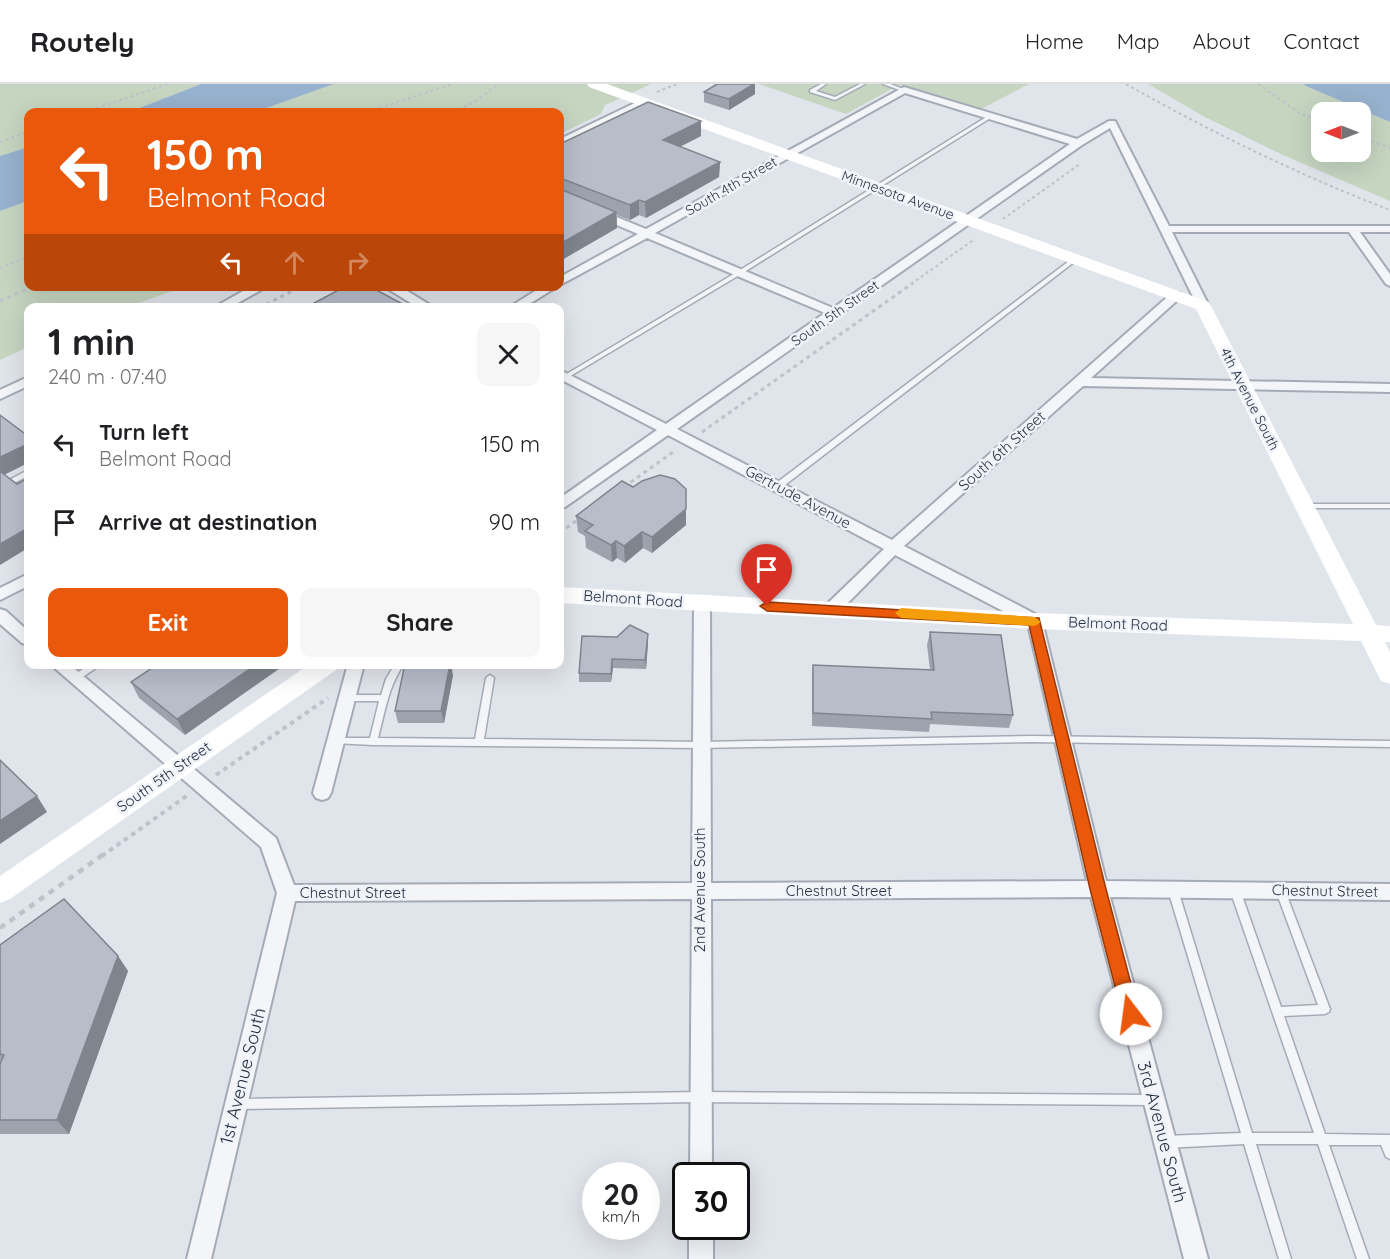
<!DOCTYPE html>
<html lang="en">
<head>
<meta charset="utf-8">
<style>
  :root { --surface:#fff; --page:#f6f6f6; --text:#202124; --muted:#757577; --line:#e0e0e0; --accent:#ea580c }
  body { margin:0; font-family:Quicksand,sans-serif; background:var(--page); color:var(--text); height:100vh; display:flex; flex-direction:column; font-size:22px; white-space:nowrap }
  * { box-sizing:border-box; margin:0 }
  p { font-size:20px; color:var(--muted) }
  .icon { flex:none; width:33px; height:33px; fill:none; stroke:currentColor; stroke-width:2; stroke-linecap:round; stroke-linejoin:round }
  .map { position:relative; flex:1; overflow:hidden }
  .sheet { position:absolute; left:24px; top:219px; width:540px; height:366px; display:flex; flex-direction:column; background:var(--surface); border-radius:12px; box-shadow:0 6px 24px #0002 }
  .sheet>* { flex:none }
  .top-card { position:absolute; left:24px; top:24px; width:540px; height:183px; border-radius:12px; box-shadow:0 6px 24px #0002; background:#ea580c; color:#fff; overflow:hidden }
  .needle { width:39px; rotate:270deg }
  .controls { position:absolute; left:1311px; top:18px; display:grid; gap:12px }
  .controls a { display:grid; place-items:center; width:60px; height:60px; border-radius:12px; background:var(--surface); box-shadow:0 6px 24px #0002; font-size:30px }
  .speed { position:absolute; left:582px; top:1078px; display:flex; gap:12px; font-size:30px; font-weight:700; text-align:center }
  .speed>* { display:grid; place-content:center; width:78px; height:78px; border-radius:50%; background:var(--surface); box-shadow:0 6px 24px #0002; line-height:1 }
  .speed small { font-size:15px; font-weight:400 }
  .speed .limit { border:3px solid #111; border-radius:9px; background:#fff; color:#111 }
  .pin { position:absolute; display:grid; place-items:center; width:51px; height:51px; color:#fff; margin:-62px -26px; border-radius:50% 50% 50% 0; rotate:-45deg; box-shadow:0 0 6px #0007 }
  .pin .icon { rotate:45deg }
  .me { position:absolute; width:66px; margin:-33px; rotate:345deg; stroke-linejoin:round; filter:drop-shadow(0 0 4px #0008) }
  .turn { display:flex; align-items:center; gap:21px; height:126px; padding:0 24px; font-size:27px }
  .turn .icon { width:78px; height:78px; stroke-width:2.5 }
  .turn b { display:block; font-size:42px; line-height:51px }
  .lanes { display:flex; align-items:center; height:57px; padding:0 24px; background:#0003; justify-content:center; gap:30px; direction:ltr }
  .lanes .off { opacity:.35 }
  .round { display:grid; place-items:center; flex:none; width:63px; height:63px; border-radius:12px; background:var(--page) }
  .summary { display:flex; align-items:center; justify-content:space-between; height:102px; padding:0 24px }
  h1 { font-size:36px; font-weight:700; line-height:45px }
  .action { display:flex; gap:12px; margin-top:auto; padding:12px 24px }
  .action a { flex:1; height:69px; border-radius:12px; background:var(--accent); color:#fff; font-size:24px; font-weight:700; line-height:69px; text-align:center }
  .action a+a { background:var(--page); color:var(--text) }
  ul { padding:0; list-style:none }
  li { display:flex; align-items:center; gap:18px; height:78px; padding:0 24px }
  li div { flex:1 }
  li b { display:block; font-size:22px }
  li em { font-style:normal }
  header { display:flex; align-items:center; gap:36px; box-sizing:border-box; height:84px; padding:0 30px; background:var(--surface); border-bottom:2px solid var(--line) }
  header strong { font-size:28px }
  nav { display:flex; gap:33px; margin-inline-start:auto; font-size:21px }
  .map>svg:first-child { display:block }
  .green { fill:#c5d5c0; fill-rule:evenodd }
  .water { fill:#97b2ce }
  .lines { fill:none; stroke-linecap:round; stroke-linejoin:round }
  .lane-casing { stroke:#a5abb6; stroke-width:3 }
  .street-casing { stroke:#a5abb6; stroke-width:4 }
  .path-far3 { stroke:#bec2c9; stroke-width:2; stroke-dasharray:3 3; stroke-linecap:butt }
  .path-far2 { stroke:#bec2c9; stroke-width:3; stroke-dasharray:4 4; stroke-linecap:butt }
  .path-far1 { stroke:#bec2c9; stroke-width:4; stroke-dasharray:4.5 4.5; stroke-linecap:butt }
  .path { stroke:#bec2c9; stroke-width:4.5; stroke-dasharray:6 6; stroke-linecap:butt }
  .lane { fill:#f3f5f8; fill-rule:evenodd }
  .street { fill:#f3f5f8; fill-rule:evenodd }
  .secondary { fill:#fff; fill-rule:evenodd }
  .wall { fill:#9da3ad }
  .shaded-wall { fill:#80848d }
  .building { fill:#b7bdc9; stroke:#80848d; stroke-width:1.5 }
  .route { fill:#ea580c; stroke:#983908; stroke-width:1.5 }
  .slow { fill:#f59e0b }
  .labels { text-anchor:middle; stroke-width:5; stroke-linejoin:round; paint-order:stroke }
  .far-street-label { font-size:14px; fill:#273144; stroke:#f0f3f8 }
  .street-label { font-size:15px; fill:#273144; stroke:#f0f3f8 }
  .near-street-label { font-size:18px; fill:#273144; stroke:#f0f3f8 }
</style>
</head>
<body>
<header>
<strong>Routely</strong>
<nav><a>Home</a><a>Map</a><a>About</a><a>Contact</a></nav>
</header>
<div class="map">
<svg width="1390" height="1175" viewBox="0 0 1390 1175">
  <rect width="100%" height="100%" fill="#e0e4eb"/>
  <path class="green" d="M0,0H201L129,28H28V63L0,72Z
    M334,0H651L605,21L601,30L560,50V28H255Z
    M759,0H1029L981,25L899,1L846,30Z
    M1148,0H1303L1390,38V117L1283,71L1203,32ZM1322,28H1360V68H1322Z
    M28,117V202L184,203L127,223L28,224V263L0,276V127Z"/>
  <path class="water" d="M201,0H334L255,28H129Z
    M1303,0H1390V38L1306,2Z
    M28,63V117L0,127V72Z"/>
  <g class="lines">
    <g class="lane-casing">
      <path id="lane" d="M821,0H826L816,7L835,13L860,0H865L835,16L810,8V6Z
        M883,0H890L906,6L902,7Z
        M988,32L992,33L741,190L562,297L560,298V294L737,188Z
        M1073,174L1078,175L781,404H775L774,402L775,400Z
        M26,387H28V392L0,406V401Z
        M1302,420H1390V424H1302L1301,422Z
        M91,580H102L78,596H72L71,594L72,592Z
        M395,580H404C388,603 385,628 378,654L475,655L486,594L490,591L494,594L484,655L701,658L1032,652L1390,657V663L1032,658L701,664L373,661L333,659L332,657L333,655L336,654H370L379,617H347L344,616L343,614L344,612L347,611H381L386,595Z
        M1173,802L1176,803L1178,806L1252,1049H1314L1230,806L1232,803L1235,802L1238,803L1240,806L1281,923L1318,921L1276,807L1278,804L1281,803L1284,804L1330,925L1329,928L1325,930L1284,932L1325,1050L1390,1051V1075L1386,1073L1381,1061H1329L1369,1175H1357L1318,1060H1256L1291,1175H1279L1244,1060L1165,1064L1161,1062L1159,1058L1161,1054L1165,1052L1241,1049L1168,806L1170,803Z
        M700,1008L1153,1011L1157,1012L1158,1016L1157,1020L1153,1021L700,1018L237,1025L233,1024L232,1020L233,1016L237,1015Z"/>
    </g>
    <g class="street-casing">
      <path id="street" d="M904,3L1077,55L1109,37H1115L1169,142H1390V148H1360L1390,190V202L1386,200L1349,148H1172L1209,222L1207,225H1199L1110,44L1082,61L677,345L892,456L1172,209H1180L1182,212L1091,294L1390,300V308L1083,302L904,462L1041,533L1106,797L1390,800V816L1110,813L1208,1175H1184L1091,813L711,815L712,1092H690L692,815L295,817L211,1175H187L277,809L261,763L50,580H69L276,754L294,801L692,799L694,520L696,516H708L710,520L711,799L1087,797L1028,540L895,471L838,529H826L824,525L826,521L884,465L668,351L565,423L560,424V414L657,346L560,295V286L666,340L825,229L647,154L560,201V193L638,150L560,117V110L646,145ZM905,9L1070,60L833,224L655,149Z
        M641,16L646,19L644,21L560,62V55Z
        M252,202H268L229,224H213Z
        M383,202H399L435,224H419Z
        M543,202H558L523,224H508Z
        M28,293V302L0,315V306Z
        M28,490V502L0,516V504Z
        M0,525L6,527L28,547V561L22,559L0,540Z
        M348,580H364L331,709L328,714L322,716L316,714L313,709Z
        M689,1143H713V1175H689Z"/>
    </g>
    <path class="path-far3" d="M1126,0C1211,48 1299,91 1390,126
      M1258,0L1301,30L1322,38
      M657,8L677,0
      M85,28L168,0
      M368,28L452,0
      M453,28L474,18L499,0
      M1360,53L1390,64
      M0,58L28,48
      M1003,135L1080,80
      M0,184L28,173
      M911,200L975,155"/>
    <path class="path-far2" d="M0,217L34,202
      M259,224L302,202
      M702,348L913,199
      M624,403L676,366
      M560,449L581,433"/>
    <path class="path-far1" d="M216,691L328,614
      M102,772L188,711"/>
    <path class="path" d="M0,844L104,770"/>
    <use href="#lane" class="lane"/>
    <use href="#street" class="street"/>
    <path class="secondary" d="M587,0H607L1209,218L1376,541L1390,542V558H1385L1390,568V600L1381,597L1361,557L1035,545L560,519V503L1035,529L1353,540L1196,225L589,3Z
      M310,580H340L336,586L10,815L0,819V792Z"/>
  </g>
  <path class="wall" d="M755,0V10L729,26L704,18V8Z
    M701,52L680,63L720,78L719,93L646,134L639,131L630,136L617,131V144L560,177V60Z
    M633,403L686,441L652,469L643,464L625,479L617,474L612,478L586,464L585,452L578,448L576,432Z
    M930,548L1013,631L1009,644L930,640L929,648L812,642V593L813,581L930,586L927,561Z
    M648,559L646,585L613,584L611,598H579V589Z
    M158,580L185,651L139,614L131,598Z
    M453,591L444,639H398L395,627Z
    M0,861L118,872L128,887L69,1050H0Z"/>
  <path class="shaded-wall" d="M755,0V10L729,26V15Z
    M701,37V52L663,71V56Z
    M720,78L719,93L646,134L645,118Z
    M639,116V131L630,136V121Z
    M616,128L617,144L560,177V160Z
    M28,360V379L0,393V373Z
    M686,425V441L652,469V453Z
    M28,444V464L0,481V460Z
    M642,448L643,464L625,479L624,462Z
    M616,457L617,474L612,478L611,461Z
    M648,550V559L646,585L645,576Z
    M612,575L613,584L611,598V590Z
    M257,580H286L185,651L177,635Z
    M450,580H451L453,591L444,639L441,627Z
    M37,712L47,728L0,760V737Z
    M118,872L128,887L69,1050L57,1036Z"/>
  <path class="building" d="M717,0H754L729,15L704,8Z
    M648,18L701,37L663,56L720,78L645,118L639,116L630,121L560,94V60Z
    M560,105L616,128L560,160Z
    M346,202H369L410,224H305Z
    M0,331L28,352V360L0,373Z
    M1,388L17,400L28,394V444L0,460V389Z
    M660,391L675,395L686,405V425L652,453L642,448L624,462L616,457L611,461L585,447L593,441L576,432L622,397L633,403L642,397Z
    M630,541L648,550L645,576L612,575L611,590L579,589L582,552L617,553Z
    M930,548L1001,551L1013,631L931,628L932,635L813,629V581L934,586Z
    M158,580H257L177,635L131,598Z
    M405,580H450L441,627H395Z
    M0,676L37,712L0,737Z
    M64,815L118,872L57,1036H0V980L4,971L0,970V861Z"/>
  <path class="route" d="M767,518L1039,534L1106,805L1139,930L1137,935L1131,938L1125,935L1122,930L1090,805L1029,541L767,527L760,522Z"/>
  <path class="slow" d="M901,524L1035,533L1041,538L1035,542L901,534L895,529Z"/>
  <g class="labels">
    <g class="far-street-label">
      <text transform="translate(731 102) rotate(-30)" y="5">South 4th Street</text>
      <text transform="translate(898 111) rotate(20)" y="5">Minnesota Avenue</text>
      <text transform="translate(835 229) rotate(-35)" y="5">South 5th Street</text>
      <text transform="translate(1250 315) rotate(63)" y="5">4th Avenue South</text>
    </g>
    <g class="street-label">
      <text transform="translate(1002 367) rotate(-42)" y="5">South 6th Street</text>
      <text transform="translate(798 413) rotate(28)" y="5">Gertrude Avenue</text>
      <text transform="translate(633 515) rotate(4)" y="5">Belmont Road</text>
      <text transform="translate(1118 540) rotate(2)" y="5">Belmont Road</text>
      <text transform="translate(164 693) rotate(-35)" y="5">South 5th Street</text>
      <text transform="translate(700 806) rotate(-90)" y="5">2nd Avenue South</text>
      <text x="839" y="812">Chestnut Street</text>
      <text transform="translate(1325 807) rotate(1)" y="5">Chestnut Street</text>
      <text x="353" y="814">Chestnut Street</text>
    </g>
    <g class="near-street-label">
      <text transform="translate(243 992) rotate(-76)" y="6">1st Avenue South</text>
      <text transform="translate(1162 1048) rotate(75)" y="6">3rd Avenue South</text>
    </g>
  </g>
</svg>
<div class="controls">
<a><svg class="needle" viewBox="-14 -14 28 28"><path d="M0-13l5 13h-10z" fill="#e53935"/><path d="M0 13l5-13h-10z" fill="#757577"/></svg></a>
</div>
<div class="speed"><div>20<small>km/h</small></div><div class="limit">30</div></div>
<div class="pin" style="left:767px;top:522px;background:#d93025"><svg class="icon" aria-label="arrive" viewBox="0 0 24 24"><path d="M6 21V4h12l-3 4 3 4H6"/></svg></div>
<svg class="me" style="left:1131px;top:930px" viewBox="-20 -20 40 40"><circle r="19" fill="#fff"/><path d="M0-13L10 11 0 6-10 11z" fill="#ea580c"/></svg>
<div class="top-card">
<div class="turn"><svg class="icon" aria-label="left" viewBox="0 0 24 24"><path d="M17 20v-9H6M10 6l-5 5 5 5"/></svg><div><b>150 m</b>Belmont Road</div></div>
<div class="lanes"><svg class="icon" aria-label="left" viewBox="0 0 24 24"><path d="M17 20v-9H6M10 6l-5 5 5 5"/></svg><svg class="icon off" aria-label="ahead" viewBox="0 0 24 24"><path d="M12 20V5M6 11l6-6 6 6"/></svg><svg class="icon off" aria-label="right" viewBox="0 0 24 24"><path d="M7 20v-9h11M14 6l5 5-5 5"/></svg></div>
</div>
<section class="sheet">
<div class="summary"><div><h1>1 min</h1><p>240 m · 07:40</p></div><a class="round"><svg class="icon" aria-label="close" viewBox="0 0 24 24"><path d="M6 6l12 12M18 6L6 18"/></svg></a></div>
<ul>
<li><svg class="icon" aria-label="left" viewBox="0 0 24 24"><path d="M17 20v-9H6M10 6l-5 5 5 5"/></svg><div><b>Turn left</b><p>Belmont Road</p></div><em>150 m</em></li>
<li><svg class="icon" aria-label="arrive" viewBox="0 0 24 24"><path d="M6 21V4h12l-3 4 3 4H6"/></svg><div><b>Arrive at destination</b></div><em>90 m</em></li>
</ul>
<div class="action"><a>Exit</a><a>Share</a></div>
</section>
</div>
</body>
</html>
